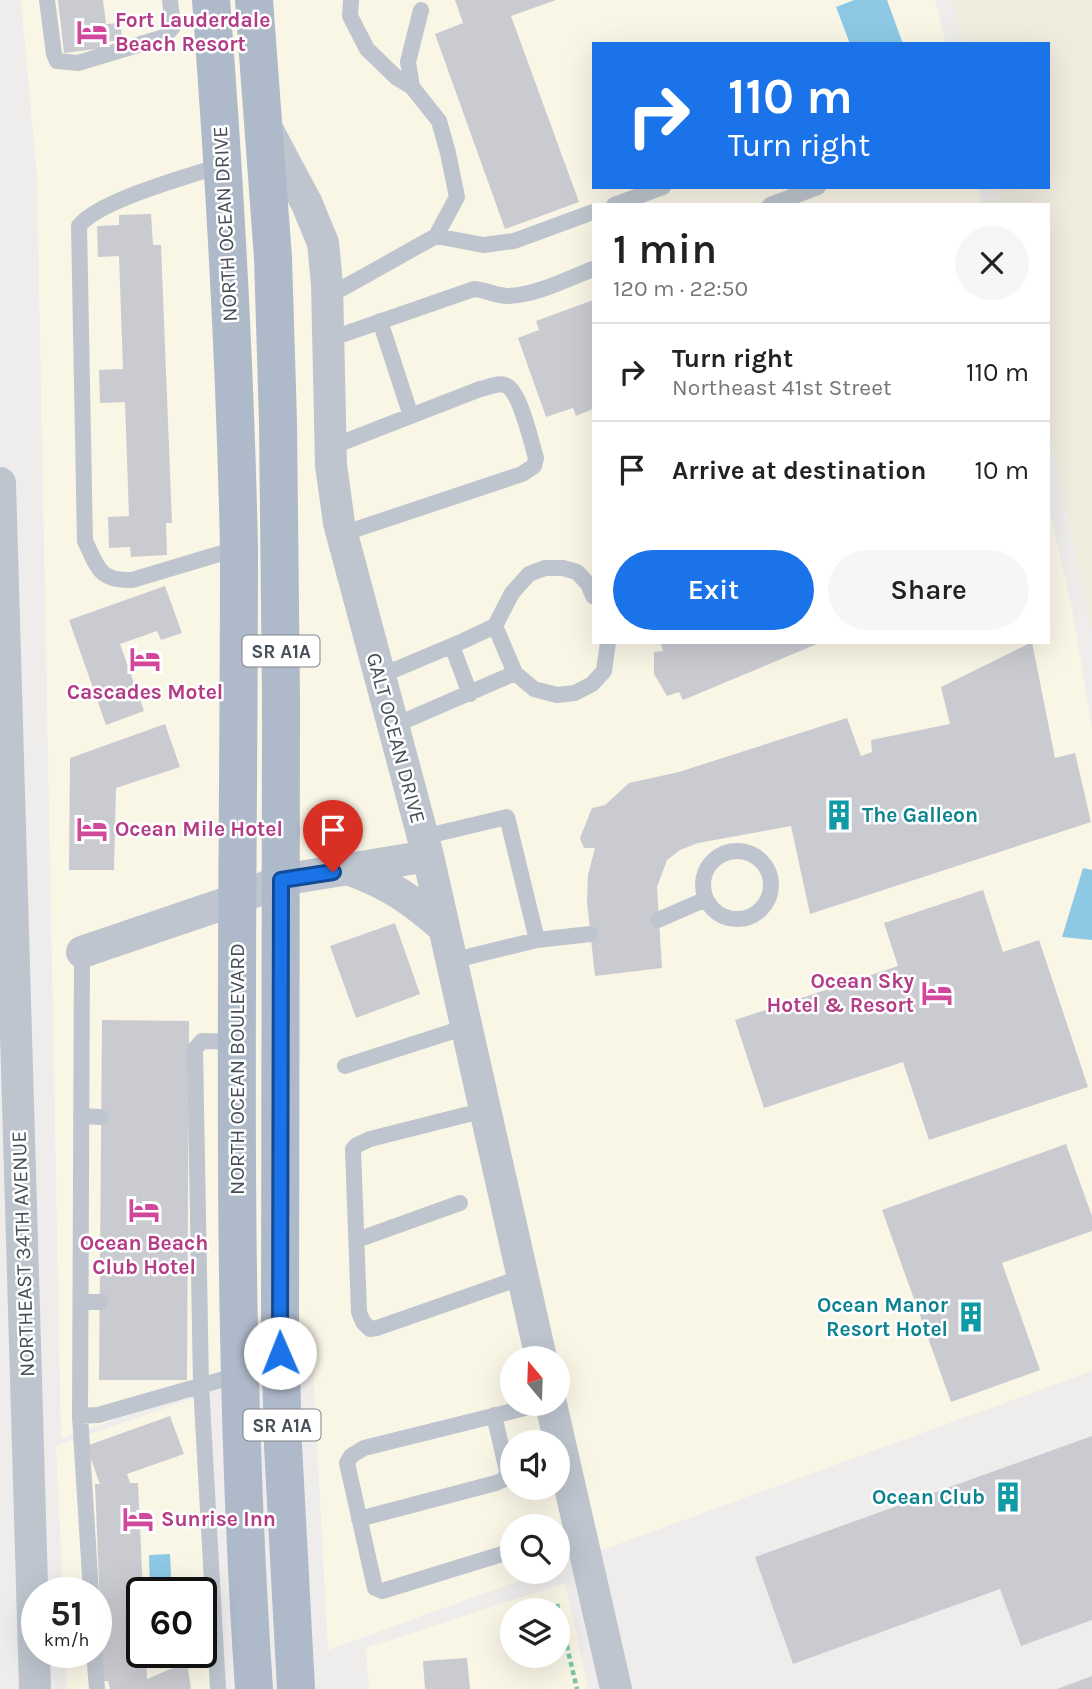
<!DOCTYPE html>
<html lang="en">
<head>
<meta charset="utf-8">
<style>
  :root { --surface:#fff; --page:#f6f6f6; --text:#222; --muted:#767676; --line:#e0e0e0; --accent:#1a73e8 }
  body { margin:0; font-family:Karla,sans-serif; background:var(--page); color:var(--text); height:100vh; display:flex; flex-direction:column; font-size:26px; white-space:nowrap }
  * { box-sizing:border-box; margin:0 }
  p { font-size:23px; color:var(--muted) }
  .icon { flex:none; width:38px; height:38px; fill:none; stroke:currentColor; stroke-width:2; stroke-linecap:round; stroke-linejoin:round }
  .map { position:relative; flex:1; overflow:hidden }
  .side { position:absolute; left:592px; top:203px; width:458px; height:441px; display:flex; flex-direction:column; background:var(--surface); border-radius:0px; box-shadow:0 7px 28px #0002 }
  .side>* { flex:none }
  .banner { position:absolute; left:592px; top:42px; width:458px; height:147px; border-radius:0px; box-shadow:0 7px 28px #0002; background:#1a73e8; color:#fff; overflow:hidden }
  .needle { width:46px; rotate:341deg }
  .fabs { position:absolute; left:500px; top:1346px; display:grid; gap:14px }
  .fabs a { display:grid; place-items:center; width:70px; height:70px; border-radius:50%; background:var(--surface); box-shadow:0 7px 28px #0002; font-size:35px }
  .speed { position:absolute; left:21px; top:1577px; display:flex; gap:14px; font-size:35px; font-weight:700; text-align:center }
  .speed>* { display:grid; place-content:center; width:91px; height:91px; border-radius:50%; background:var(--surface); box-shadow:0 7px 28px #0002; line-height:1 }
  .speed small { font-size:18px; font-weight:400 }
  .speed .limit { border:4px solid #111; border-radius:10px; background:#fff; color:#111 }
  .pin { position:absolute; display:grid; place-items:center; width:60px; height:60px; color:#fff; margin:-72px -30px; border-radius:50% 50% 50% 0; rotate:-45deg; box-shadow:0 0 7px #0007 }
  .pin .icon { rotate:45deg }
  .me { position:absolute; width:77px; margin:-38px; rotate:359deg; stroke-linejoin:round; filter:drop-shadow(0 0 5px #0008) }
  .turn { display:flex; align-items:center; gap:24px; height:147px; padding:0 21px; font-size:32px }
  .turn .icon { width:91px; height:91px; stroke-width:2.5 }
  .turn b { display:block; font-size:49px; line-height:60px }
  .round { display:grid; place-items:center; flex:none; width:74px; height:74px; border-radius:37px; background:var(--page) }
  .overview { display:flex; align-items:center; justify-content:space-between; height:119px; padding:0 21px }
  h1 { font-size:42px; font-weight:600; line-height:52px }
  .action { display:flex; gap:14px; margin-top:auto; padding:14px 21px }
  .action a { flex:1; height:80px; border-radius:42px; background:var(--accent); color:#fff; font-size:28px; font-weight:600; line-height:80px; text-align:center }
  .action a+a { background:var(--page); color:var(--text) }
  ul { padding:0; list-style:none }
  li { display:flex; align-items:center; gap:21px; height:98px; padding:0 21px; border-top:2px solid var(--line) }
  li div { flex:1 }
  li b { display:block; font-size:26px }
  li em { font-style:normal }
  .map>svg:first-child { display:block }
  .commercial { fill:#faf6e6; fill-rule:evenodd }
  .sand { fill:#f0ecde }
  .water { fill:#8dc9e4 }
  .building { fill:#cacbd1 }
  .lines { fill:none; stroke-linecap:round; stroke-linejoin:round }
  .path { stroke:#78c6a8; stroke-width:4.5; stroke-dasharray:5 3.5; stroke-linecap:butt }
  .lane { stroke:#bec5ce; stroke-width:16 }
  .street { stroke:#bec5ce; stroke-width:32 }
  .primary { stroke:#aeb9ca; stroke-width:38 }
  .route-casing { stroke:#114b97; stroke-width:18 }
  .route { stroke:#1a73e8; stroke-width:12 }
  .labels { text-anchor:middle; stroke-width:5; stroke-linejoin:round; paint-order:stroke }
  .shield { fill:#fff; stroke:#7e838a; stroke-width:2 }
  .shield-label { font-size:19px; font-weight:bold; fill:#464e58 }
  .hotel-label { font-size:21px; font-weight:bold; fill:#b23c85; stroke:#fff; text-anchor:start }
  .street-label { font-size:21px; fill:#464e58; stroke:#fff }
  .culture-label { font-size:21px; font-weight:bold; fill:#0d838f; stroke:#fff; text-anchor:end }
</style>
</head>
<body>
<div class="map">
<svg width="1092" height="1689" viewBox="0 0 1092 1689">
  <rect width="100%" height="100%" fill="#efedec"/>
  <path class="commercial" d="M21,0H935L946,44H593V187H978L982,205H593V642H1048V502L1073,614L1092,729V1371L558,1566V1526H513V1572H543L328,1650L312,1347L61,1439L37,176ZM513,1358H558V1404H513ZM513,1442H558V1488H513Z
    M209,1393L224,1689H67L65,1652H96V1592H63L56,1446ZM142,1592H201V1652H142Z
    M565,1583L588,1689H369L366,1648ZM513,1610H558V1656H513Z"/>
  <path class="sand" d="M953,0H1092V630L1048,424V205H999L995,187H1048V44H963Z"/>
  <path class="water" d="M854,0H887L903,44H850L836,7Z
    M1083,868L1092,870V940L1062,937Z
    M170,1554L172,1592H150L149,1555Z"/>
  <path class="building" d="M58,0H103L106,24L121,23L122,40L104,42V48L64,53Z
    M455,0H556L511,16L579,202L505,229L435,34L463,23Z
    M151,214L153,245H161L172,523H166L167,555L131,557L130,547L109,548L108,517L129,516L125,402L100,403L99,370L123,369L119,256L98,257L97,226L119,225V215Z
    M593,300V409L576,416L573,408L546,417L518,338L539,330L536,321Z
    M165,586L182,633L161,640L157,631L120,644L144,711L106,725L69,620Z
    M660,642H817V644L683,700L679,692L667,696L654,674V652L663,651Z
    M1032,642L1055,758L1075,753L1091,822L810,914L791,826L698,843L680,850L667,860L657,887L662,968L595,976L587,902L588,875L595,848H584L580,838L592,808L605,805L629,783L679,772L847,718L861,756L872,752L871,740L950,724L941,687Z
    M165,724L180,767L116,788L114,870H69L70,758Z
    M983,890L1003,952L1039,940L1088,1087L929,1140L903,1062L764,1108L735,1020L898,966L884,923Z
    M395,923L420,994L356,1018L330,946Z
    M102,1020L189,1021L187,1380H99Z
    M1066,1144L1092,1216V1231L1002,1263L1040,1370L951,1402L882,1210Z
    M170,1416L184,1454L127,1474L130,1483H138L143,1592L142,1652H146L147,1679L187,1662L191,1689H110L108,1681H103L95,1484H100L86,1446Z
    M1092,1436V1620L1021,1646L1000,1589L793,1664L755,1557Z
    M467,1658L470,1689H425L423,1661Z
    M1092,1676V1689H1057Z"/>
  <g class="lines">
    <path class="path" d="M557,1604L577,1689"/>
    <path class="lane" d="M47,0L54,54L57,61L78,63L164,37L173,27L170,0
      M412,87L408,62L421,10
      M222,165C187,177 99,200 79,226L85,541C98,568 99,581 132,580L239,548
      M614,205L663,187
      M770,205L818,187
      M436,236L483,245L514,241L593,212
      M327,297L436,236L457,197L448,153L439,121L412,87L397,78L367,49L350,16L351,0
      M380,321L411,416
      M327,340L474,289C486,290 494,295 506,296C535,296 567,279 593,269
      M331,447L480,389C487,388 500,381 507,386C521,394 531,442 536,458L534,466L522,474L342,534
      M495,626L515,673L534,689L557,695L575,693L592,684L604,671L608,642
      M452,646L470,694
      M380,676L463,641L495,626L512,593L529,574L545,568H563L577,572L588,584L593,596
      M393,726L515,673
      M423,837L507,817L537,940
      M703 885a34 34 0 1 1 68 0a34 34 0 1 1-68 0Z
      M658,920L706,899
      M82,952L80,1416L98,1415L238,1375
      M451,961L537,940L590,934
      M345,1066L466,1027
      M485,1110L370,1139L357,1145L353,1149L359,1312L363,1322L370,1329L377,1328L523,1277
      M81,1116L101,1117
      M357,1240L460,1203
      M81,1302H100
      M80,1416L91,1592
      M359,1519L496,1483L505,1479L507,1471L494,1415
      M509,1552L382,1591L375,1588L347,1463L351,1456L364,1448L541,1404
      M94,1652L97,1689
      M218,1689L201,1385L195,1049L202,1041L237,1042"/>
    <path class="street" d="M265,125L307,204L323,243L327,284L331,465L339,523L428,856L541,1358
      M0,483L35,1689
      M348,869C389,884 411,899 444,928
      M82,952L238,899L281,880L428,856
      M551,1404L616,1689"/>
    <path class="primary" d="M211,0C225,183 235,365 239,548C239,929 228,1309 254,1689
      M254,0L273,258L278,422L281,698L280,1330L283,1445L296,1689"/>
  </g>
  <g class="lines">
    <g class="route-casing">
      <path id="route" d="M280,1353L281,880L333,872"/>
    </g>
    <use href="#route" class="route"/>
  </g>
  <defs>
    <g id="hotel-bare" transform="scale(2.415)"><path d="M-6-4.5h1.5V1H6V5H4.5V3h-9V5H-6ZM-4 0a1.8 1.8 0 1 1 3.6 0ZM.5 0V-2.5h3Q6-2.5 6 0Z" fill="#d1479c" stroke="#fff" stroke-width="2.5" paint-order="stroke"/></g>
    <g id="building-bare" transform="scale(2.415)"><path d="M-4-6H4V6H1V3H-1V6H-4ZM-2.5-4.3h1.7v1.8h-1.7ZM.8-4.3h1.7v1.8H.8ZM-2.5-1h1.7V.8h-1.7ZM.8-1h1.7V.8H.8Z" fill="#0f9aa8" stroke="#fff" stroke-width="2.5" paint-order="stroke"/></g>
  </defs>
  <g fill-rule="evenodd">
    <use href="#hotel-bare" x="92" y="32"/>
    <use href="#hotel-bare" x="145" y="659"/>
    <use href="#building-bare" x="839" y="815"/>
    <use href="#hotel-bare" x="92" y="829"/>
    <use href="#hotel-bare" x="937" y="993"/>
    <use href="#hotel-bare" x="144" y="1210"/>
    <use href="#building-bare" x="971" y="1317"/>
    <use href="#building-bare" x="1008" y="1497"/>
    <use href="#hotel-bare" x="138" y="1519"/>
  </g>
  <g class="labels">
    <g class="shield">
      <rect x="242.5" y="635.5" width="77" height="31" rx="5"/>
      <rect x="243.5" y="1409.5" width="77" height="31" rx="5"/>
    </g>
    <g class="shield-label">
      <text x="281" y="658">SR A1A</text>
      <text x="282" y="1432">SR A1A</text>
    </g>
    <g class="hotel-label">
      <text x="115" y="27">Fort Lauderdale<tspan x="115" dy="24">Beach Resort</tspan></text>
      <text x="145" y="699" text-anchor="middle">Cascades Motel</text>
      <text x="115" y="836">Ocean Mile Hotel</text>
      <text x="914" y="988" text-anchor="end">Ocean Sky<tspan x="914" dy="24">Hotel &amp; Resort</tspan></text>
      <text x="144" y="1250" text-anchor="middle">Ocean Beach<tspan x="144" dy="24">Club Hotel</tspan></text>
      <text x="161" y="1526">Sunrise Inn</text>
    </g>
    <g class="street-label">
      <text transform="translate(225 224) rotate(-93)" y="7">NORTH OCEAN DRIVE</text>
      <text transform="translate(396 738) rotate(75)" y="7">GALT OCEAN DRIVE</text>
      <text transform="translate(237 1069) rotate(-90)" y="7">NORTH OCEAN BOULEVARD</text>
      <text transform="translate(23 1254) rotate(-92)" y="7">NORTHEAST 34TH AVENUE</text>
    </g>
    <g class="culture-label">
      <text x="862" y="822" text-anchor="start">The Galleon</text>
      <text x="948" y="1312">Ocean Manor<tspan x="948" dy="24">Resort Hotel</tspan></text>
      <text x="985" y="1504">Ocean Club</text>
    </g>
  </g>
</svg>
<div class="fabs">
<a><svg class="needle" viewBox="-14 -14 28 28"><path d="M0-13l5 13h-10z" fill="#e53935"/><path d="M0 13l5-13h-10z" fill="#767676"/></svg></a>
<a><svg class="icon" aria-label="sound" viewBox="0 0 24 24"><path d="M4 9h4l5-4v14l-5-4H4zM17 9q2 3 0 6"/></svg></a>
<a><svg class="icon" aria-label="search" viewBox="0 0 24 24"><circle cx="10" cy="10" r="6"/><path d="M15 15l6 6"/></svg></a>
<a><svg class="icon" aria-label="layers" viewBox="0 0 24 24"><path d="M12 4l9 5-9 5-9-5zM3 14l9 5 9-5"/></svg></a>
</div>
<div class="speed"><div>51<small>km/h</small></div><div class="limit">60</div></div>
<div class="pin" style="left:333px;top:872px;background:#d93025"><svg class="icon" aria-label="arrive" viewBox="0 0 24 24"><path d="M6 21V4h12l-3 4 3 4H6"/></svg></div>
<svg class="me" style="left:280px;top:1353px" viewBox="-20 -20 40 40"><circle r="19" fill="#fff"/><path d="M0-13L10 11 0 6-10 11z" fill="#1a73e8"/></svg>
<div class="banner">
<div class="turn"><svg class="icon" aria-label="right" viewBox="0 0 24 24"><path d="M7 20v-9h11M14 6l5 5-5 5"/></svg><div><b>110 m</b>Turn right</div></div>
</div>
<section class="side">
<div class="overview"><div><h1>1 min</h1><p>120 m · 22:50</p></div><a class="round"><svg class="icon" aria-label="close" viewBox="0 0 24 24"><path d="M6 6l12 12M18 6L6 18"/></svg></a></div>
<ul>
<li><svg class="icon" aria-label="right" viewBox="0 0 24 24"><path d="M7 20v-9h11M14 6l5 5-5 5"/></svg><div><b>Turn right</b><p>Northeast 41st Street</p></div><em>110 m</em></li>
<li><svg class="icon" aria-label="arrive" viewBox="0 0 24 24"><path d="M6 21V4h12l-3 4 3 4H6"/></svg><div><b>Arrive at destination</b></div><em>10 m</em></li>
</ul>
<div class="action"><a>Exit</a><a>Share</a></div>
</section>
</div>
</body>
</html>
